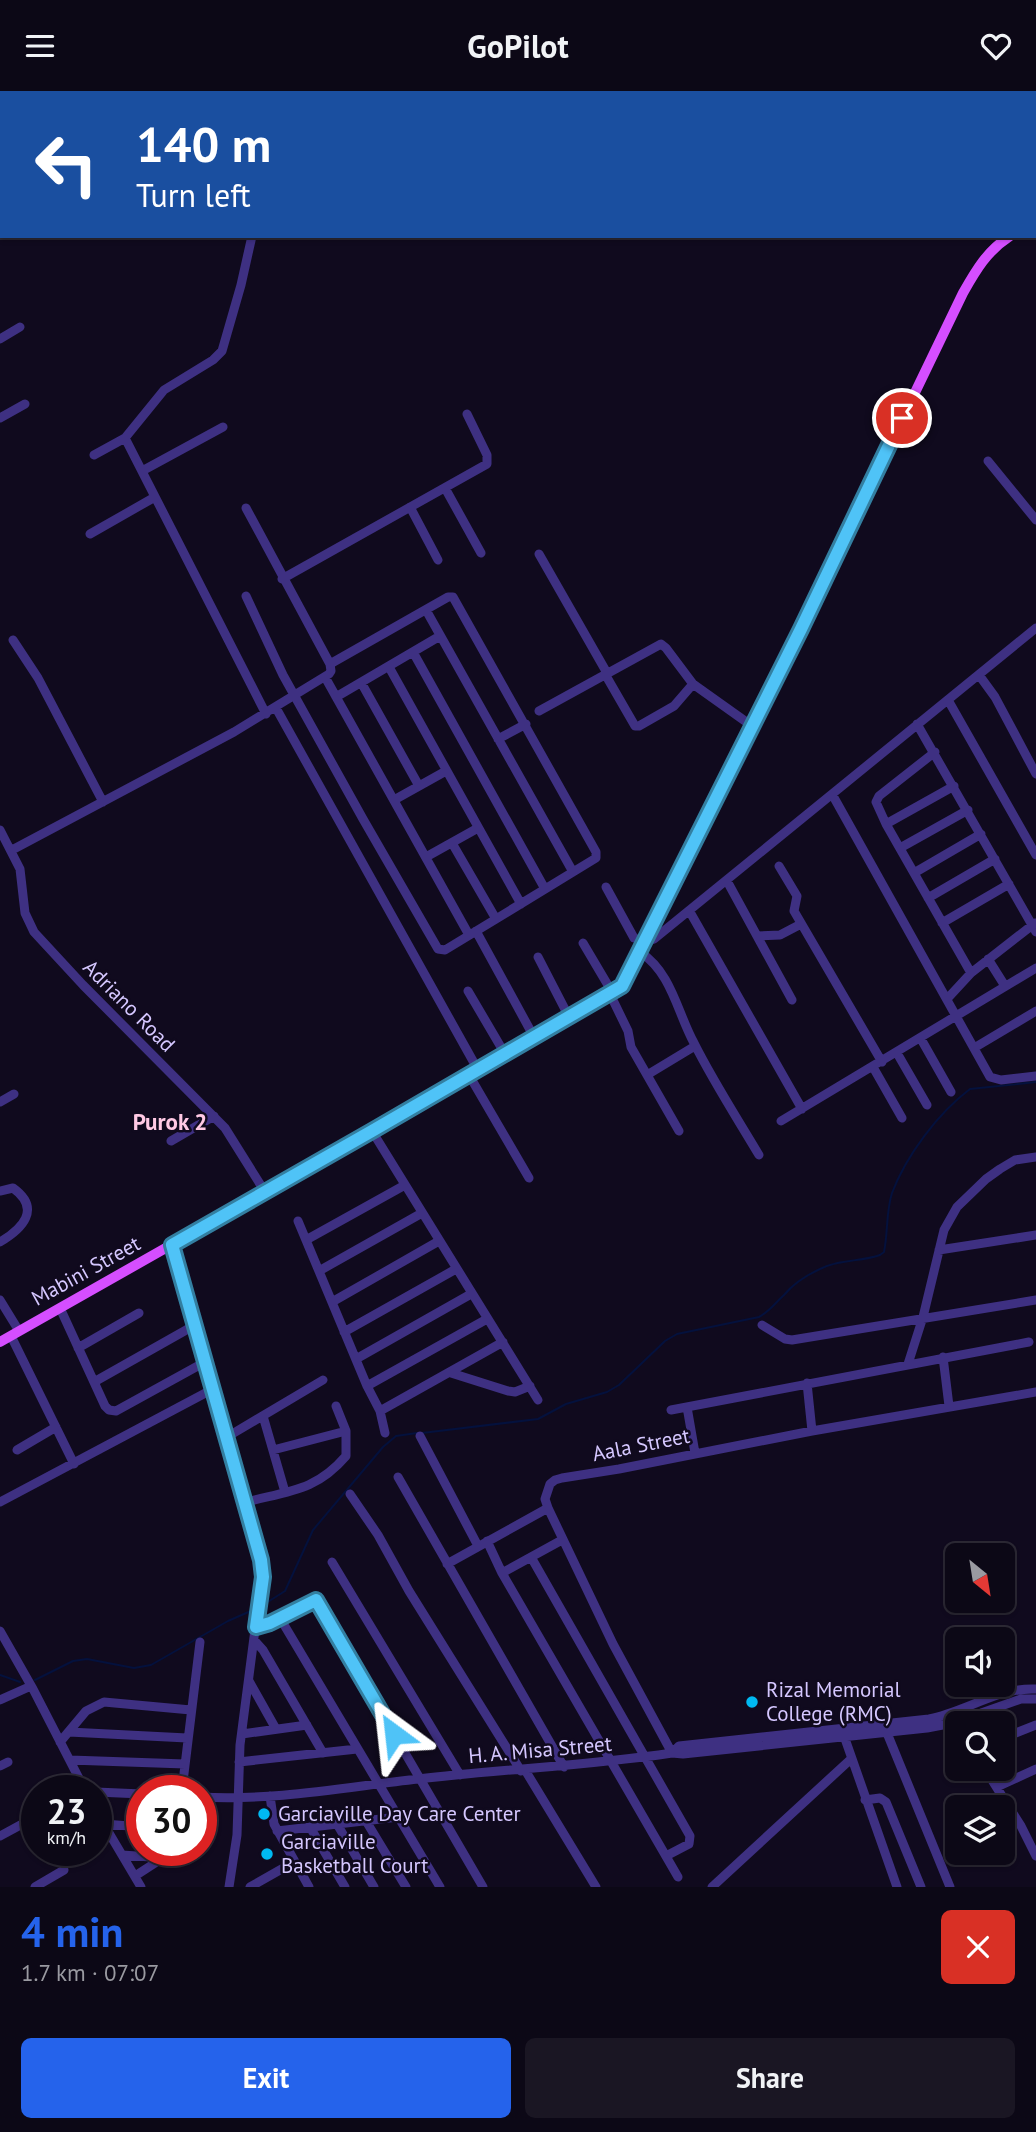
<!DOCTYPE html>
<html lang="en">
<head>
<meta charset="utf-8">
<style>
  :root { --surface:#0c0816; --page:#1a1623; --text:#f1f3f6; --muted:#9a9aa1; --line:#2c2935; --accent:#2563eb }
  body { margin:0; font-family:"PT Sans",sans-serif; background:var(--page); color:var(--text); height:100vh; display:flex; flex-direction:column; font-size:26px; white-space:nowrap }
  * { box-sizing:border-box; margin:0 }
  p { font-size:23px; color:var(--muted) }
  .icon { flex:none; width:38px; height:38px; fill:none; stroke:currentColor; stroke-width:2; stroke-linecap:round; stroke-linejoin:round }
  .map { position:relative; height:1796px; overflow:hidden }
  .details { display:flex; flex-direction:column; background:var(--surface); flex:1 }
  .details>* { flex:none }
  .guide { position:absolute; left:0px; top:0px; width:1036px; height:147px; box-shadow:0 2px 5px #0004,0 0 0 2px var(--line); background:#1a4fa0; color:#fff; overflow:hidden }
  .needle { width:46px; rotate:150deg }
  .fabs { position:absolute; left:945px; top:1452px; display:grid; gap:14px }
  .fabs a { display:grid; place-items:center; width:70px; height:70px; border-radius:10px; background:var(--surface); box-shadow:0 2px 5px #0004,0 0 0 2px var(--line); font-size:35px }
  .speed { position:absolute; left:21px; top:1684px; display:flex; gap:14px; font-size:35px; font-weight:700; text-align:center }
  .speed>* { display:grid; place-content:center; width:91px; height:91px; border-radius:50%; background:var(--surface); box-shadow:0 2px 5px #0004,0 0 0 2px var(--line); line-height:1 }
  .speed small { font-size:18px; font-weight:400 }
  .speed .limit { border:10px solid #d22; background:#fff; color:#111 }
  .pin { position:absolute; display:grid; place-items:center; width:60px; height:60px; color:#fff; margin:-30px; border:4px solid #fff; border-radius:50%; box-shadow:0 2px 7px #0007 }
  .me { position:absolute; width:77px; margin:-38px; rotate:330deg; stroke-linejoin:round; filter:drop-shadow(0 0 5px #0008) }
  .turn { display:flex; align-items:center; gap:24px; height:147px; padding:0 21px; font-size:32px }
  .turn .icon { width:91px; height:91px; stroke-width:2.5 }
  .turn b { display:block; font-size:49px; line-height:60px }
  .round { display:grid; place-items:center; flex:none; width:74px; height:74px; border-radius:10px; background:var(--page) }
  .overview { display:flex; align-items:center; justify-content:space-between; height:119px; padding:0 21px }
  h1 { font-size:42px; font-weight:600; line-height:52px; color:var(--accent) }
  .button { display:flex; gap:14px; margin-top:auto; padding:14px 21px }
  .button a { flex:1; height:80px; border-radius:10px; background:var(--accent); color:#fff; font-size:28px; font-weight:600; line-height:80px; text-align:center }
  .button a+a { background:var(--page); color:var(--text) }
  header { display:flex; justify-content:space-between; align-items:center; height:91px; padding:0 21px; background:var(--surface); font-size:32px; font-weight:600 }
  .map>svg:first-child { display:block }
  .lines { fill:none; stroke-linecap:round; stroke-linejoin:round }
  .stream { stroke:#04113d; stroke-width:2 }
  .minor { stroke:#3e3082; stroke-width:9 }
  .major { stroke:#d54eff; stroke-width:10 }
  .route-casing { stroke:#337fa1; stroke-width:18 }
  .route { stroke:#4fc3f7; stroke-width:12 }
  .poi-dot { fill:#00b9f2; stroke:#100a1e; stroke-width:2.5 }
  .labels { text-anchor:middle; stroke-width:5; stroke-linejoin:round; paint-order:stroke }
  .street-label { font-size:21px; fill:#d5c7ff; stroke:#100a1e }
  .poi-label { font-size:21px; fill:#d5c7ff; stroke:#100a1e; text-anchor:start }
  .neighbourhood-label { font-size:23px; font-weight:bold; fill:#ffc9e4; stroke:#100a1e }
</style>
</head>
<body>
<header><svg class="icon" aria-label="menu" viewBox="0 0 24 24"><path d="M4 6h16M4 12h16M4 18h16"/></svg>GoPilot<svg class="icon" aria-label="heart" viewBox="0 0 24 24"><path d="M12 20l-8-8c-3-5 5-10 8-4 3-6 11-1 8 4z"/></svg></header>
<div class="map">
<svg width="1036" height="1796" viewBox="0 0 1036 1796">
  <rect width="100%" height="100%" fill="#100a1e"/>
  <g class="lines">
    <path class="stream" d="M422,1342L538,1328L566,1313L607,1301L619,1294L665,1250L677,1243L759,1226C770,1220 775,1212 784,1204C793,1193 807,1184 820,1178C839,1168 861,1171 880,1164L884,1161C888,1142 886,1120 892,1102C906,1065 938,1022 970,998L1036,991
      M263,1514L285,1500L313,1439L383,1356L396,1345L417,1342
      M0,1584L20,1591
      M35,1589L73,1570L87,1568L134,1577L151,1574L228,1530L253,1519"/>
    <path class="minor" d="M225,0L226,2
      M921,0L922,2
      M971,0L972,2
      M286,2L287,0
      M877,2L879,0
      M947,2L950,0
      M1022,2L1025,0
      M0,248L20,236
      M0,327L25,313
      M125,347L266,623
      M94,364L125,347L164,299L213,269L222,260L241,194L252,145
      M988,370L1036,429
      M142,380L223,336
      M445,397L481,462
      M410,416L438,469
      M90,443L155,406
      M539,463L607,582
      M282,488L487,373V364L467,323
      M246,505L283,584L363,728L438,858L445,859L596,767V761L453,506H448L330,573
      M426,519L573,781
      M13,549L38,587L103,711
      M413,561L545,798
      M389,576L521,813
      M605,583L635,635H639L674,615L693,593
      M979,584L995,606L1036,683
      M325,586L469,844
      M362,593L419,695
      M336,606L440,545
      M948,609L1036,764
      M276,617L478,979
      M539,620L661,553L666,557L693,593L752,635
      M917,633L1036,841
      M498,648L526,633
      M935,661L879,705L876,711L886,733L971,882
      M832,703L990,986L1001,989L1036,985
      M394,709L446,680
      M886,733L954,695
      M0,739L20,778L25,822L34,841L83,894L225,1037L265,1101
      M452,752L496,828
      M900,757L968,719
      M12,759L234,641L329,583L331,580L330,573L246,417
      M426,766L478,737
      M779,775L797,805L794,820L882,971
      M914,782L981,743
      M727,790L792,909
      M606,796L634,847L645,850L654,848L1036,537
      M928,807L995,768
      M690,821L802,1018
      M942,832L1009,793
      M476,840L534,946
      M757,845L780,844L801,833
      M583,852L612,901
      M640,861C672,882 677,921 694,952C713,990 737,1027 759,1064
      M538,866L569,926
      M988,868L1005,895
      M468,900L505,963
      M610,903L628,940L631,956L679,1040
      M947,908L971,882L1035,832
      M921,948L951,1001
      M974,957L1036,920
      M897,962L927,1014
      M873,976L902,1027
      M469,984L529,1087
      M647,984L695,955
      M0,1011L14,1003
      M781,1030L1036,877
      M372,1040L538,1309
      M171,1050L214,1025
      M0,1100L13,1097C42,1118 22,1138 0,1151
      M298,1130L367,1295L380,1320L385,1342
      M306,1149L405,1094
      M172,1154L246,1411L263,1477L240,1654L237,1744L229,1796
      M939,1159L1036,1144
      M319,1180L422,1122
      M0,1209L19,1240
      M332,1211L439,1150
      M60,1217L105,1315L109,1319L116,1320L205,1271
      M762,1234L785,1248L792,1249L1036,1209
      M344,1241L456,1178
      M11,1245L74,1373
      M78,1257L139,1222
      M943,1266L949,1315
      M356,1268L471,1203
      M908,1273L923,1226L944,1139L957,1116L986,1088L1000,1078L1015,1069L1036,1066
      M451,1282L508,1300L515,1301L530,1295
      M94,1291L195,1234
      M807,1292L812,1340
      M367,1295L487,1228
      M687,1316L695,1362
      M671,1319L1029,1251
      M380,1320L503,1251
      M263,1325L285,1401
      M420,1345L478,1455
      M227,1346L323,1289
      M17,1359L56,1336
      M273,1359L346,1340
      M398,1386L564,1676
      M350,1403L378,1444L409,1500L521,1680
      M0,1411L213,1298
      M246,1411C289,1400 316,1400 346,1365V1340L336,1315
      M487,1450L502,1482L678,1786
      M531,1466L690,1745L689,1753L666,1765
      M332,1471L460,1684
      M447,1473L548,1417
      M502,1482L562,1449
      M280,1527L440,1796
      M256,1537L270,1533L316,1509L483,1796
      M0,1540L33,1598L85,1699
      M254,1549L263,1559L323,1662
      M249,1590L276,1638
      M0,1609L31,1595
      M69,1641L187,1647
      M843,1642L897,1796
      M887,1642L950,1796
      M242,1643L307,1634
      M1003,1647L1036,1634
      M60,1651L86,1620L104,1611L191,1619
      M672,1662L613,1553L548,1417L545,1408L550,1393L555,1389L562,1387L619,1378L812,1340L1036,1301
      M672,1662L679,1655L929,1628C965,1621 999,1596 1036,1598
      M70,1669L185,1673
      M239,1671L357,1658
      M0,1675L8,1671
      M985,1678L1021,1735L1036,1765
      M525,1679L596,1796
      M997,1696L1036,1678
      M182,1699L200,1551
      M96,1701L142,1703
      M270,1705L274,1733L309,1796
      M201,1706C274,1710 346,1696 418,1688C503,1678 587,1675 672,1662L683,1663L927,1637L953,1632L1021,1608H1036
      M865,1709L880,1707L886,1711L921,1796
      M96,1720L141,1796
      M366,1730L406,1796
      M104,1733L142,1736
      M337,1733L374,1796
      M310,1736L345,1796
      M277,1740L398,1726
      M0,1745L37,1725
      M122,1764L165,1767
      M135,1785L175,1759
      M35,1796L64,1779
      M250,1796L294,1771
      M712,1796L851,1668"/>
    <path class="major" d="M1034,131L1036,130
      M0,1251L372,1040L622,895L801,538L963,202C976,179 987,160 1010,145"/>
  </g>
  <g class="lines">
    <g class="route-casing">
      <path id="route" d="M394,1643L316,1509L270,1532L256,1536L263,1486L261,1469L172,1154L372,1040L622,895L801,538L902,327"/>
    </g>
    <use href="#route" class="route"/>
  </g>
  <g class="poi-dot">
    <circle cx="752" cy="1611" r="7"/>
    <circle cx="264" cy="1723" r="7"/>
    <circle cx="267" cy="1763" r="7"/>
  </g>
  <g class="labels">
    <g class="street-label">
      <text transform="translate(129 915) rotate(45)" y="7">Adriano Road</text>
      <text transform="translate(86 1180) rotate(-29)" y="7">Mabini Street</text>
      <text transform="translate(641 1354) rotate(-11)" y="7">Aala Street</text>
      <text transform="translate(540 1659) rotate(-5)" y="7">H. A. Misa Street</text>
    </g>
    <g class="poi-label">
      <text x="766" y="1606">Rizal Memorial<tspan x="766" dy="24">College (RMC)</tspan></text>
      <text x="278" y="1730">Garciaville Day Care Center</text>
      <text x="281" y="1758">Garciaville<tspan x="281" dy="24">Basketball Court</tspan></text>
    </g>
    <g class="neighbourhood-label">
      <text x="170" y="1039">Purok 2</text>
    </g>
  </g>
</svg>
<div class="fabs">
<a><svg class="needle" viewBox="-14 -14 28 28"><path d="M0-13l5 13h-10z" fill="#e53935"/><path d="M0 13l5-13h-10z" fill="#9a9aa1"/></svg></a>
<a><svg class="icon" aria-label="sound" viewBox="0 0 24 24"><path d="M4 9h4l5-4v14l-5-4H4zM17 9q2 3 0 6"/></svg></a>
<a><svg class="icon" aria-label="search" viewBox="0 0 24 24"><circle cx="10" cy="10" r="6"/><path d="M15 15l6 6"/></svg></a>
<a><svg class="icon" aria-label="layers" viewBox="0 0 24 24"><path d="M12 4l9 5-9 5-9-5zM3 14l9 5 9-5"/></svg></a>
</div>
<div class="speed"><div>23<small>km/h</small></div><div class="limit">30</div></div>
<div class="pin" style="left:902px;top:327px;background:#d93025"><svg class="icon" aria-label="arrive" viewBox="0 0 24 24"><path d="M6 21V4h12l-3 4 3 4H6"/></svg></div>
<svg class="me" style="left:394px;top:1643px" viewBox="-20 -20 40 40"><path d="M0-17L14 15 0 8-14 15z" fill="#4fc3f7" stroke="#fff" stroke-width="4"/></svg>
<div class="guide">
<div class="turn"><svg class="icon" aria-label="left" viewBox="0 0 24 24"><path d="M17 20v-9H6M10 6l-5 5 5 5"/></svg><div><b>140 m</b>Turn left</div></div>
</div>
</div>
<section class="details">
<div class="overview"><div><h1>4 min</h1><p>1.7 km · 07:07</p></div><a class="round" style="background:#d93025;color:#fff"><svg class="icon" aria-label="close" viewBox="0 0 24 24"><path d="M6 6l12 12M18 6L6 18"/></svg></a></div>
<div class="button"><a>Exit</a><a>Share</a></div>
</section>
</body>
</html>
